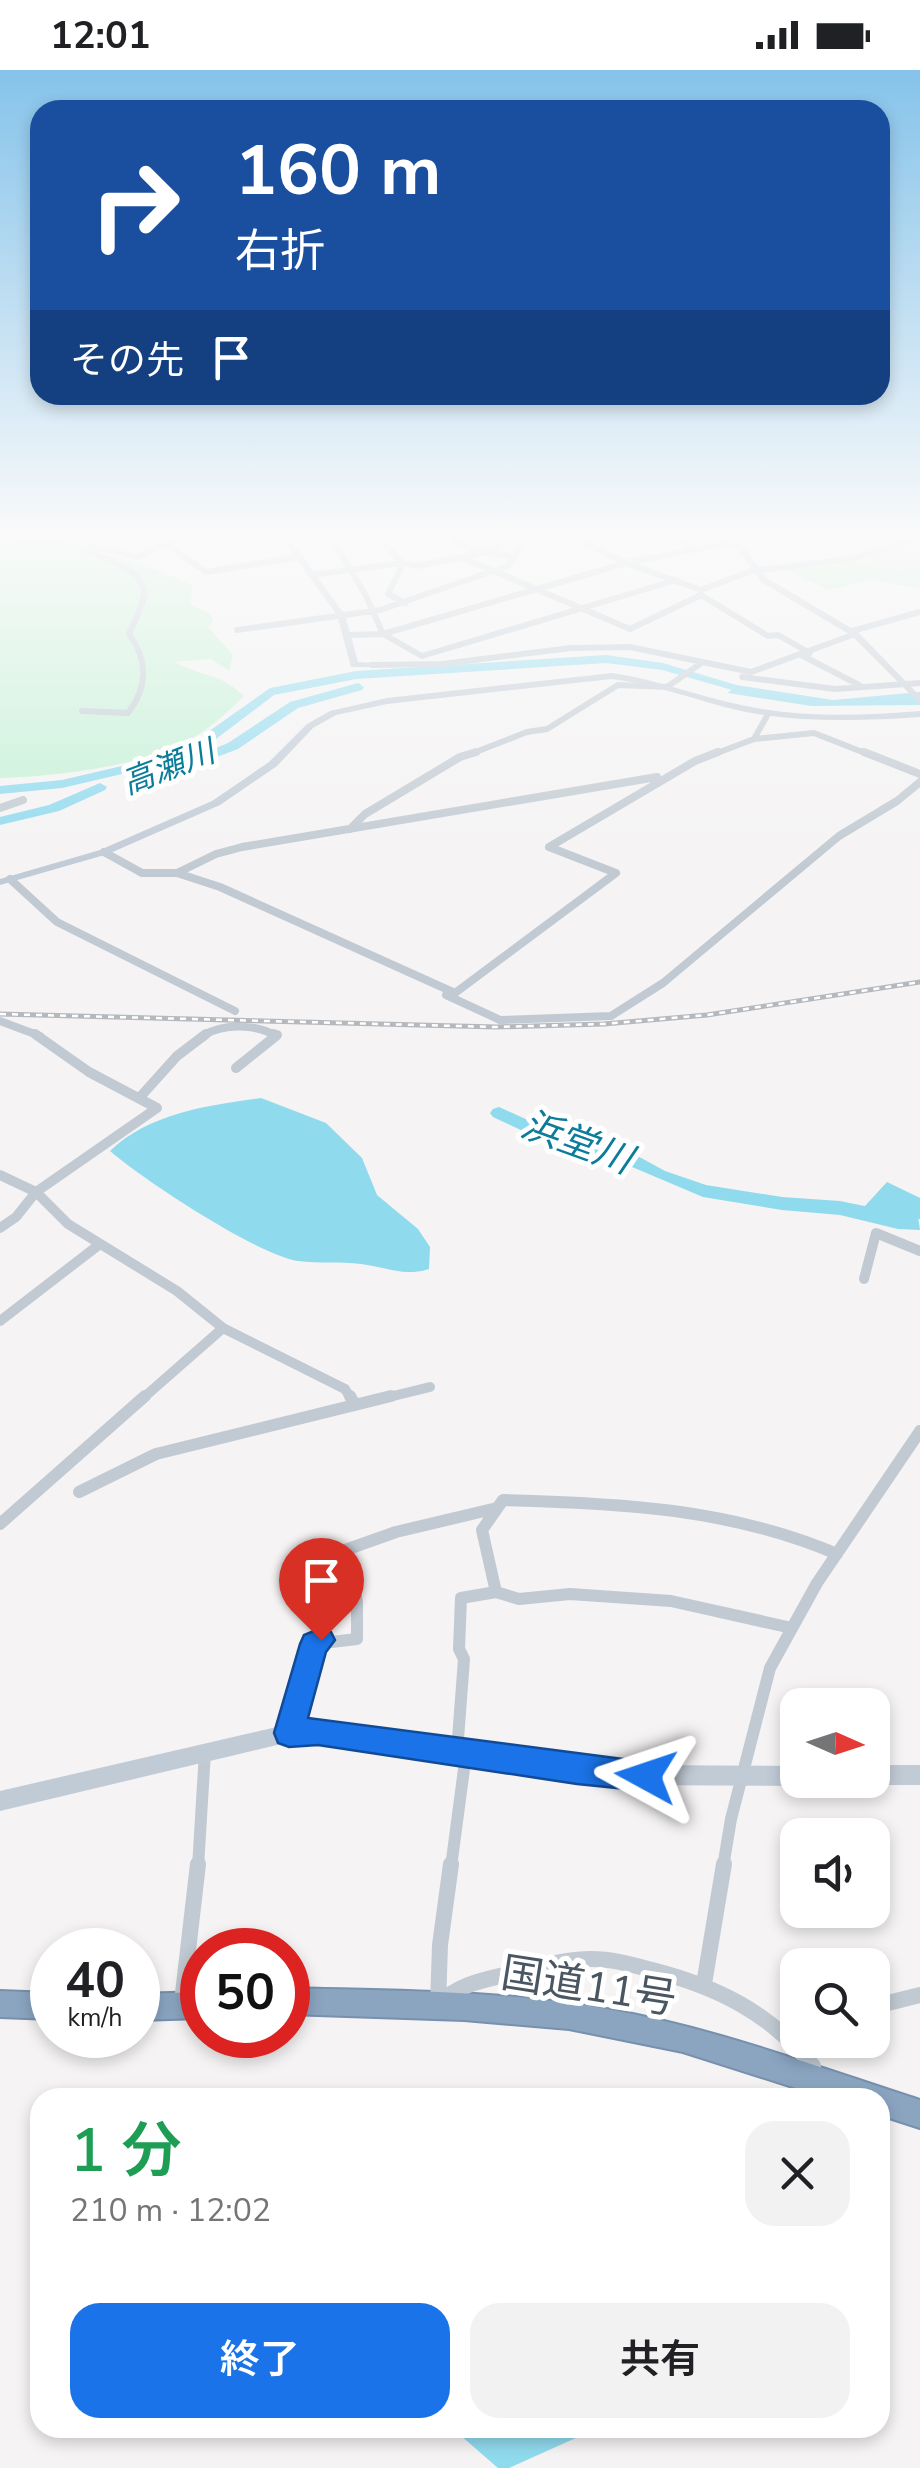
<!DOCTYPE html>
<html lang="ja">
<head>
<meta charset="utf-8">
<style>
  :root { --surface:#fff; --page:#f2f2f2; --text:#202124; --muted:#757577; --accent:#1a73e8 }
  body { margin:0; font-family:"Nunito Sans","Noto Sans JP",sans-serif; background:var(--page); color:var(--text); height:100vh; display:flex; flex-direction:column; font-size:38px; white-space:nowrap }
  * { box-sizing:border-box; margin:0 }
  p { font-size:32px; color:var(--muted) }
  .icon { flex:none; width:55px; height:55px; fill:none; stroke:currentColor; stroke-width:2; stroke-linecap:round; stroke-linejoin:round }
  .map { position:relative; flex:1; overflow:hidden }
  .panel { position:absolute; left:30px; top:2018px; width:860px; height:350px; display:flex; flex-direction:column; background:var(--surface); border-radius:30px; box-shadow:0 5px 15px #0003 }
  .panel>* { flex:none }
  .top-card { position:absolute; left:30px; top:30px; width:860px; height:305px; border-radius:30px; box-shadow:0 5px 15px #0003; background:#1a4fa0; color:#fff; overflow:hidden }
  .needle { width:65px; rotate:93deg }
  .fabs { position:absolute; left:780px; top:1618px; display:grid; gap:20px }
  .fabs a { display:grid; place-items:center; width:110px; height:110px; border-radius:20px; background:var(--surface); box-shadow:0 5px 15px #0003; font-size:50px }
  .speed { position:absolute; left:30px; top:1858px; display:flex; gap:20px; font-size:50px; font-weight:700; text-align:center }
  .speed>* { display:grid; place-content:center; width:130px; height:130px; border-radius:50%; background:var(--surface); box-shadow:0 5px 15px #0003; line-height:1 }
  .speed small { font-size:25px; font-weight:400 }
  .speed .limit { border:15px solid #d22; background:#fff; color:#111 }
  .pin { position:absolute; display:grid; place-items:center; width:85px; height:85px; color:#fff; margin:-102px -42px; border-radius:50% 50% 50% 0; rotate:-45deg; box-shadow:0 0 10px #0007 }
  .pin .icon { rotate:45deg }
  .me { position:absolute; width:110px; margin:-55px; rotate:275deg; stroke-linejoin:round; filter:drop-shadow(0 0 8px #0008) }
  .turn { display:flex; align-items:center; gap:35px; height:210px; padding:0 40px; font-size:45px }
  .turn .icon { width:130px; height:130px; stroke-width:2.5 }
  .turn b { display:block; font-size:70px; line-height:85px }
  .then { display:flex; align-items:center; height:95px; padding:0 40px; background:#0003; gap:20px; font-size:38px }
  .round { display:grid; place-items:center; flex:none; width:105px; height:105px; border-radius:30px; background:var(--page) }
  .head { display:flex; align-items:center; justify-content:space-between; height:170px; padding:0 40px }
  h1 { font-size:60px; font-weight:600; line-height:75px; color:#1e9e55 }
  .cta { display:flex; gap:20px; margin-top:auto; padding:20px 40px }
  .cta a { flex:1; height:115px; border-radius:30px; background:var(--accent); color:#fff; font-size:40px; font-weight:600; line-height:115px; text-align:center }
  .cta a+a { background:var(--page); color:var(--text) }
  .status { display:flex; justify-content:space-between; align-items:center; height:70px; padding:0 50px; background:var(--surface); direction:ltr }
  .status svg { height:28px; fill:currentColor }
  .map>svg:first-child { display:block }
  .education { fill:#e6e4e5 }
  .green { fill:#c3f1d5 }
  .water { fill:#90daee }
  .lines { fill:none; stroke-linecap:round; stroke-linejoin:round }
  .river { fill:#90daee; fill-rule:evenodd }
  .highway-casing { stroke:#7690ad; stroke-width:4 }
  .street-far4 { stroke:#c1cad2; stroke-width:6 }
  .street-far3 { stroke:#c1cad2; stroke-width:8 }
  .street-far2 { stroke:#c1cad2; stroke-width:10 }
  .street-far1 { stroke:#c1cad2; stroke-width:12 }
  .street { stroke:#c1cad2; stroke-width:16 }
  .secondary { fill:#c1cbd6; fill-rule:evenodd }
  .highway { fill:#8ba5c1; fill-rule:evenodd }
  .rail-casing { stroke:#b5b8bd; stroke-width:5 }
  .rail { stroke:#fff; stroke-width:2.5; stroke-dasharray:6; stroke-linecap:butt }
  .route { fill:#1a73e8; stroke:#114b97; stroke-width:2.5 }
  .labels { text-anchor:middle; stroke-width:10; stroke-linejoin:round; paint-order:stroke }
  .far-water-label { font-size:32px; font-style:italic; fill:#0c7c9b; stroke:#fff }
  .water-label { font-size:38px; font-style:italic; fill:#0c7c9b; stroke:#fff }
  .near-street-label { font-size:42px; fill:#4a5661; stroke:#fff }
</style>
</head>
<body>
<div class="status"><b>12:01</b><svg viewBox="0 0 49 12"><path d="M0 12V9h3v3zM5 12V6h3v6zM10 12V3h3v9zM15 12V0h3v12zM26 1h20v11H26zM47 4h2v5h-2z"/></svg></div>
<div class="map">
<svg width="920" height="2398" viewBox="0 0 920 2398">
  <rect width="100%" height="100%" fill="#f5f3f3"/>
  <path class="education" d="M920,469V518L871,510L829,520L791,503Z"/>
  <path class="green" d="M33,471C95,482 136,487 193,516L190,534L210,544L213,551L208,557L233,585L229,601L211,589L175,592C204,608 217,601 244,626C225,644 207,662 183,673C130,698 57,706 0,708V474Z
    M856,489L889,503L920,498V518L871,510L829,520L787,499Z"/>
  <path class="water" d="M736,615L833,630L920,622V635L811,636L728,623Z
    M261,1028L326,1053L362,1088L377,1125L418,1159L430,1177L429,1199C405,1207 385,1197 361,1194C340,1191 319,1194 298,1191C256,1184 145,1111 110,1081C149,1043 209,1035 261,1028Z
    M887,1112L920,1128V1149L894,1148L864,1137Z
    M452,2358H598L509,2398H498Z"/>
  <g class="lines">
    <path class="river" d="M606,585L663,593L763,623L757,627L662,600L606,593L356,609L274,625L208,675L169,693L62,718L0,724V716L62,710L160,687L198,669L270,618L356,601Z
      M358,613L364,617L362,620L298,638L238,679L172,704L160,701L228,673L290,632Z
      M100,713L107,717L105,720L59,741L0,755V747L49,735Z
      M499,1037L552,1061L632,1083L665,1101L706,1115L782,1127L840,1131L918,1147L920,1160L898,1159L840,1145L782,1140L703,1127L618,1091L540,1069L493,1047L490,1043L493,1039Z"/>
    <g class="highway-casing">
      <path id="highway" d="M288,1918C394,1921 502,1920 607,1939C714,1958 818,1997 920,2030V2058L880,2045V2028H827L683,1982L569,1959L464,1950L288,1944Z
        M0,1921L52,1923V1949L0,1947Z
        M202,1922V1948L138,1950V1924Z"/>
    </g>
    <path class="street-far4" d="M69,465L64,470L69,474C91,484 147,496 144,526C142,539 134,552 129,564C148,590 148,617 128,643L82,641
      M161,465L165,473L206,502L300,487
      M330,465L366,526L383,564L422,586L676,510
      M375,465L403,494L388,524L405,533
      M456,465V471L478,482L512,486
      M602,465L617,469L645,465
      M669,465L693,479
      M527,466L579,465
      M573,467L626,493L701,520V525L768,566L778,565L810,583
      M7,470L68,473
      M90,476L138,487L165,473L203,465
      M463,488L630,559L701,525
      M495,501L509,495L528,465
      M311,505L402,493L417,496L497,480L505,465
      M701,520L751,501L850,489L920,467
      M237,560L380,540L493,501
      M852,561L920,542
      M346,565L383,564L626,493L768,465
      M803,586L859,615
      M372,595L442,594L571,578L630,577L751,602L855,564
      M742,607L835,619L920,613
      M754,669L768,644
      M468,685L527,662L547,659L618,615L667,617L700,594
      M712,685L754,669L814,663L870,685"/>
    <path class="street-far3" d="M864,682L920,704
      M0,738L23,730
      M350,759L365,744L460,687L476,682
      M104,782L142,803H177L220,817L455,923L616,803L549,777L695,691L718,682
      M177,803L216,784L242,777L657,707
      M10,809L57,852L235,941
      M446,925L500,950L611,946L663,913L839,766L897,731L920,712
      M0,951L40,966
      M202,966C224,953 257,954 276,966"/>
    <path class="street-far2" d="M236,998L277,965L273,964
      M141,1026L177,986L206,964
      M0,1105L36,1122L68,1154L177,1221L223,1258L345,1319L351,1329
      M0,1158L16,1147L36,1122L157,1038L89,1002L35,964
      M864,1209L876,1163L920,1181
      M0,1251L100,1174
      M142,1329L223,1258
      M381,1329L430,1317"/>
    <path class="street-far1" d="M350,1326L355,1335
      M79,1422L156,1384L391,1326
      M0,1454L145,1326
      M792,1558L671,1531L570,1524L519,1529L496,1522L482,1460L503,1430C619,1433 729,1438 837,1484
      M289,1663L314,1574L357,1569V1533L348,1479L396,1462L497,1438
      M457,1682L464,1589L459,1579L461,1528L496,1522
      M198,1797L205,1682
      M451,1797L466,1684
      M723,1797L731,1749L770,1598L817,1513L920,1361"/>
    <path class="street" d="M704,1914L724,1794
      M182,1932L198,1794
      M440,1933C459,1914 484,1910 509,1904C537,1897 564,1889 592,1889C613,1889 633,1895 652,1900C718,1917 770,1943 813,1996L809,2007
      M438,1935L440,1875L451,1794
      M872,1937L920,1925"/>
    <path class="secondary" d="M279,465H287L345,545L358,592L375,593V597H351L337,545Z
      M727,465H735L767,508L858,562L920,626V634L852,566L761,512Z
      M612,603C656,609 697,626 741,635C800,648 860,646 920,641V647C860,651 800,653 741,641C697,631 656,614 612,609L387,634L336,645L313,658L277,696L220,735L108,784L0,815V809L100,780L212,731L269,692L307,654L330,641L387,628Z
      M318,1652L626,1695L798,1696V1710H806L798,1716L626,1715L318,1670L281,1674L0,1741V1721L281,1656Z
      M872,1695H920V1715H872L865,1712L864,1710H872Z"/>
    <use href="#highway" class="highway"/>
    <g class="rail-casing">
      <path id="rail" d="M0,944L496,957L604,954L707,945L920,912"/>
    </g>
    <use href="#rail" class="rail"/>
  </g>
  <linearGradient id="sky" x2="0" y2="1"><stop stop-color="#85c3ea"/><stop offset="0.58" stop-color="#fafafa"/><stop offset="1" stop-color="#fafafa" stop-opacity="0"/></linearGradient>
  <rect width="920" height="801" fill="url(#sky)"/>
  <path class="route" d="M321,1558L331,1562L335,1570L326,1582L308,1648L646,1692L657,1696L661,1706L657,1716L646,1721L577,1714L318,1675L289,1677L278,1673L274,1663L300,1574L304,1565Z"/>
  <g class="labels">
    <g class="far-water-label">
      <text transform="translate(168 697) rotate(-21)" y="11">高瀬川</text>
    </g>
    <g class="water-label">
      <text transform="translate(577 1072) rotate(20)" y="13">浜堂川</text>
    </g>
    <g class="near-street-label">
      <text transform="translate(589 1915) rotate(9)" y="15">国道11号</text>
    </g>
  </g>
</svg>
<div class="fabs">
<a><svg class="needle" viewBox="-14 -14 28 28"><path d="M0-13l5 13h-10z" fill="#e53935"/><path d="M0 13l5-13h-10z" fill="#757577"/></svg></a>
<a><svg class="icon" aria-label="sound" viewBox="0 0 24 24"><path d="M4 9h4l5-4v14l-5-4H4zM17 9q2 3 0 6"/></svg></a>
<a><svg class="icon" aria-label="search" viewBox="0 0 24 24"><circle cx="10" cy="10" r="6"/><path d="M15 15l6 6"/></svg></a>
</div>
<div class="speed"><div>40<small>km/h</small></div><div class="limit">50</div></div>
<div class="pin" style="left:321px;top:1570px;background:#d93025"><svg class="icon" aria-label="arrive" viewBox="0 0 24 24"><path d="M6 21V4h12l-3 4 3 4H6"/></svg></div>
<svg class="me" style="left:646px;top:1706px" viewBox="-20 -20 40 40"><path d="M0-17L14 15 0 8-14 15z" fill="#1a73e8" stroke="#fff" stroke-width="4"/></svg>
<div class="top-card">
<div class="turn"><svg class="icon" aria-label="right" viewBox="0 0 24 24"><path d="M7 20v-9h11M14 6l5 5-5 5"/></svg><div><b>160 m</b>右折</div></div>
<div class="then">その先<svg class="icon" aria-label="arrive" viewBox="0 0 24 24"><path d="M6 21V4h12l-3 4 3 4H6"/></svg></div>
</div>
<section class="panel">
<div class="head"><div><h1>1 分</h1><p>210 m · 12:02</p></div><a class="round"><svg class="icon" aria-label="close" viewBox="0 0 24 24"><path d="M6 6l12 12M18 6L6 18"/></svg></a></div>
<div class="cta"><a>終了</a><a>共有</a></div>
</section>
</div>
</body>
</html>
